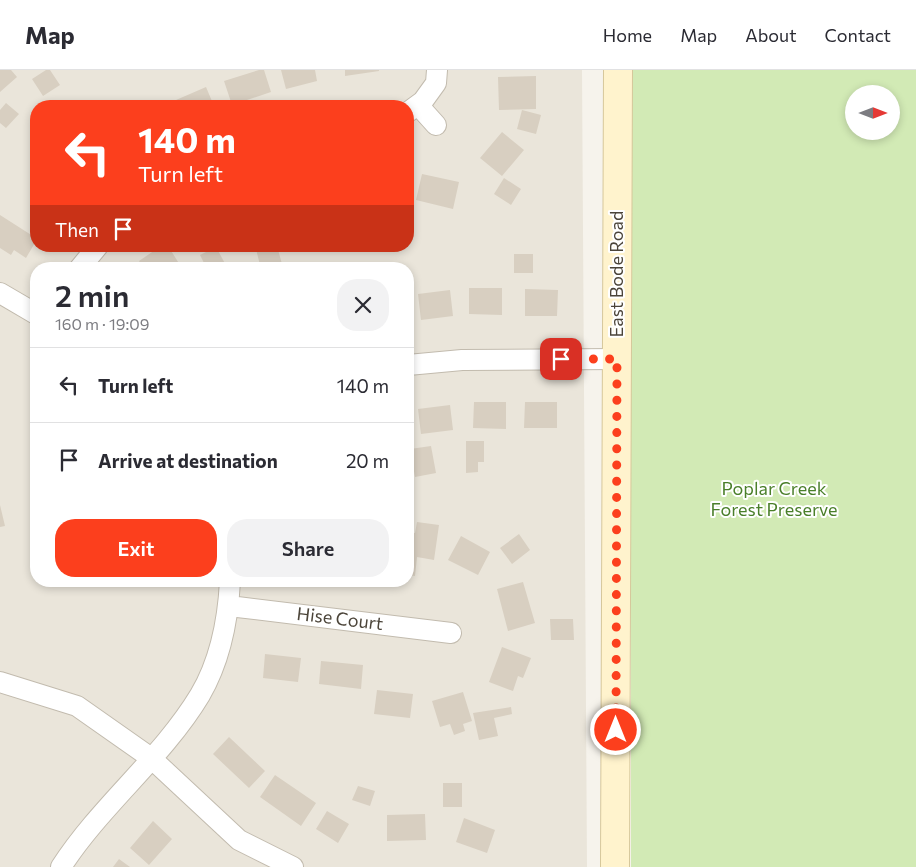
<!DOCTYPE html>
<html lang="en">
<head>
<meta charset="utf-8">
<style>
  :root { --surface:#fff; --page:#f2f2f3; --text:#2b2b33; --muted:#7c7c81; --line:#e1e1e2; --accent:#fc3f1d }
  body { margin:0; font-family:Commissioner,sans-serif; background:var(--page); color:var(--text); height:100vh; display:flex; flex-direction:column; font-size:19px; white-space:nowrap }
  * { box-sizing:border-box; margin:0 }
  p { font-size:16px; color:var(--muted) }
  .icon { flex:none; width:28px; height:28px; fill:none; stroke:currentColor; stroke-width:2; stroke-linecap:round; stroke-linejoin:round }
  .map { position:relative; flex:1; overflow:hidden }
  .drawer { position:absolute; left:30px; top:192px; width:384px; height:325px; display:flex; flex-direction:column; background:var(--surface); border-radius:20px; box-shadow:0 2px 8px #0003 }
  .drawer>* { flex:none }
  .top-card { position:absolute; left:30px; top:30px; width:384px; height:152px; border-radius:20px; box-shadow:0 2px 8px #0003; background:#fc3f1d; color:#fff; overflow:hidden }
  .needle { width:32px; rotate:90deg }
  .buttons { position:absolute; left:845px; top:15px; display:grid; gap:10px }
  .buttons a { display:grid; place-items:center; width:55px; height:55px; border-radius:50%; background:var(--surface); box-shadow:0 2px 8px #0003; font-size:25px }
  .pin { position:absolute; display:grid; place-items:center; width:42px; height:42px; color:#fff; margin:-21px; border-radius:10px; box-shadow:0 2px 8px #0006 }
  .me { position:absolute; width:55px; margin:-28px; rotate:0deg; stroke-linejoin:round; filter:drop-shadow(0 0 4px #0008) }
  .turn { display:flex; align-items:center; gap:18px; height:105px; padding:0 25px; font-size:22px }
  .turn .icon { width:65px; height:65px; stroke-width:2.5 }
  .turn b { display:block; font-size:35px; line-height:42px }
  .then { display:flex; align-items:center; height:48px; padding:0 25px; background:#0003; gap:10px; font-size:19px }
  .round { display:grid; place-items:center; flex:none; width:52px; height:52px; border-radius:20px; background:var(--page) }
  .overview { display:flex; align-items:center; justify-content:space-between; height:85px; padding:0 25px }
  h1 { font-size:30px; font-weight:600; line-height:38px }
  .cta { display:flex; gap:10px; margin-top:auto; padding:10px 25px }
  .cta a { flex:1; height:58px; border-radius:20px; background:var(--accent); color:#fff; font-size:20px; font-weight:600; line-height:58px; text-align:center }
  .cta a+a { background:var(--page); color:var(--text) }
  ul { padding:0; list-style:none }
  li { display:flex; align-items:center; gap:15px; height:75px; padding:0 25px; border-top:1px solid var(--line) }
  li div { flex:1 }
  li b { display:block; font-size:19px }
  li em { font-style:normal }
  header { display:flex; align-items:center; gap:30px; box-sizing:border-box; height:70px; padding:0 25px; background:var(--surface); border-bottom:1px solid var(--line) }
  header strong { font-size:24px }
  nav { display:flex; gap:28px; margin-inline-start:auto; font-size:18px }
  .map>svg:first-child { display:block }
  .residential { fill:#eae5da; fill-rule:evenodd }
  .green { fill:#d2eab5; fill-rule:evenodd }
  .building { fill:#d8cfc1 }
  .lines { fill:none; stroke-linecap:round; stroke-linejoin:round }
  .street-casing { stroke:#c2bbae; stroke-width:22 }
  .secondary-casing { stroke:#d6c79b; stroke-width:30 }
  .street { stroke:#fff; stroke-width:20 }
  .secondary { stroke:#fff3cd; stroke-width:28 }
  .route { stroke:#fc3f1d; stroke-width:9; stroke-dasharray:0 16.2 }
  .labels { text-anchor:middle; stroke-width:4; stroke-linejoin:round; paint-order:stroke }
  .street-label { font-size:18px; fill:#4b4439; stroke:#fff }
  .park-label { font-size:18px; fill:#4a7f2a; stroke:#fff }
</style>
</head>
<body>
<header>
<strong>Map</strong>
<nav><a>Home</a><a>Map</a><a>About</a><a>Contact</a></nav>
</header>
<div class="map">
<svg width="916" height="797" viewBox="0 0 916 797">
  <rect width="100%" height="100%" fill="#f6f3ec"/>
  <path class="residential" d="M0,0H582L587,797H0ZM36,36H408V176H36ZM36,199H408V511H36Z"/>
  <path class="green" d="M631,0H916V797H631ZM854,24H891V61H854Z"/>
  <path class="building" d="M0,0H11L17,7L0,22Z
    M46,0H50L60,15L43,26L32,9Z
    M259,0H264L271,22L232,35L224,11Z
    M281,0H315L317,11L286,19Z
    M345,0H379V1L345,6Z
    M536,6V39L499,40L498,7Z
    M206,17L214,36H179L176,30Z
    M6,33L19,44L6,58L0,53V40Z
    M522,40L541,45L536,64L517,59Z
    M502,62L524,80L502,106L480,88Z
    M422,104L459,112L453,139L416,130Z
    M504,108L521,119L511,135L494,124Z
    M0,145L36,168V171L26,188L14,180L11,185L0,178Z
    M161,176H168L180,195L174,199H144L139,191Z
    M267,176H277L282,194L261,199L256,179Z
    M216,177L228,199H207L200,185Z
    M514,184H533V203H514Z
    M469,218H502V245L469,244Z
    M525,219L558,220L557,246H525Z
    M450,220L453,246L421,250L418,224Z
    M474,332H506V359L473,358Z
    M525,332H557V358H524Z
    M450,335L453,360L421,364L418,339Z
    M466,371H484V392H478V402L466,403Z
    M431,376L436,403L415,407L410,379Z
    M0,435L5,456L0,457Z
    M417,452L439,455L434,490L417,487L415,506L408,505V462L415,463Z
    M519,464L530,480L512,494L500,478Z
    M461,466L490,482L478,505L448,490Z
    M523,512L535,553L508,561L497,519Z
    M550,549H573L574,570H551Z
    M502,577L531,588L523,608L518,606L513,621L489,612Z
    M265,584L301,588L298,612L263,608Z
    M321,591L363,595L361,619L319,614Z
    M377,620L413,624L410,648L374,644Z
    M463,622L472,651L463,654L465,661L454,665L450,654L440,657L432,631Z
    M511,637L512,644L494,648L498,666L479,670L473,643Z
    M229,667L265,701L249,718L213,684Z
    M275,705L316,733L301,756L260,727Z
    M443,713H462V737H443Z
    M358,716L375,721L370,736L352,730Z
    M327,741L349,754L338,773L316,759Z
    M425,744L426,770L387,771V745Z
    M464,748L495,760L487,783L456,772Z
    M153,751L172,769L149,795L130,778Z
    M119,789L130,797H113Z"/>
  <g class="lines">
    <g class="street-casing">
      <path id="street" d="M418,35L436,55
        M408,42L423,31L436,13L437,0
        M79,199L98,176
        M0,223L36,244
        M408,295L462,290L617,289
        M229,536L451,563
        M0,612L77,636L151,688L239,770L293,797
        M61,797C101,735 162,688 200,625C220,591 228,550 230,511"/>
    </g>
    <g class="secondary-casing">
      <path id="secondary" d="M615,797L618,0"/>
    </g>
    <use href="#street" class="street"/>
    <use href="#secondary" class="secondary"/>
  </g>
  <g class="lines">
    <path class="route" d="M561,289H617L616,660"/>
  </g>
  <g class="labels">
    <g class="street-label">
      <text transform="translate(617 204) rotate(-90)" y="6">East Bode Road</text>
      <text transform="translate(340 549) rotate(7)" y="6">Hise Court</text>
    </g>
    <g class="park-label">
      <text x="774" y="425">Poplar Creek<tspan x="774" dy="21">Forest Preserve</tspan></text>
    </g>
  </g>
</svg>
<div class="buttons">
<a><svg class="needle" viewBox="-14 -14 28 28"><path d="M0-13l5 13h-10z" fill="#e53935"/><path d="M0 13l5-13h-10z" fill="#7c7c81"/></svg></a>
</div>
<div class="pin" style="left:561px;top:289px;background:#d93025"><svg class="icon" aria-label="arrive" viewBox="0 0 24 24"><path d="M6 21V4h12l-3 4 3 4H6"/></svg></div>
<svg class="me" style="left:616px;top:660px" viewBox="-20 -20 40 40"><circle r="17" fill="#fc3f1d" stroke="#fff" stroke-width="3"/><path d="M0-11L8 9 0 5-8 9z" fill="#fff"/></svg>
<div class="top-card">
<div class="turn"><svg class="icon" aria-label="left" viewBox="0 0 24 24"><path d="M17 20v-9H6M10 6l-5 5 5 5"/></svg><div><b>140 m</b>Turn left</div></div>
<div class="then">Then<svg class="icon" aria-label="arrive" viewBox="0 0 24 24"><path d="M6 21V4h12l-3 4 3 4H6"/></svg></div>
</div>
<section class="drawer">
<div class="overview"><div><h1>2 min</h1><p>160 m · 19:09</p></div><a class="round"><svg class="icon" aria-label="close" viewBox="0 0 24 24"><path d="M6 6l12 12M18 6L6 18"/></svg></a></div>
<ul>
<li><svg class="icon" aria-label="left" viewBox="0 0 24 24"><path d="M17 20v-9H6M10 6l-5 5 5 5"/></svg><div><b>Turn left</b></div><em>140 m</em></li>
<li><svg class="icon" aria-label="arrive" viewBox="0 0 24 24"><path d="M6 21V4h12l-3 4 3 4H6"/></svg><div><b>Arrive at destination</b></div><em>20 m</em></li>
</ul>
<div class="cta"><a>Exit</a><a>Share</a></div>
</section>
</div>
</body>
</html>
